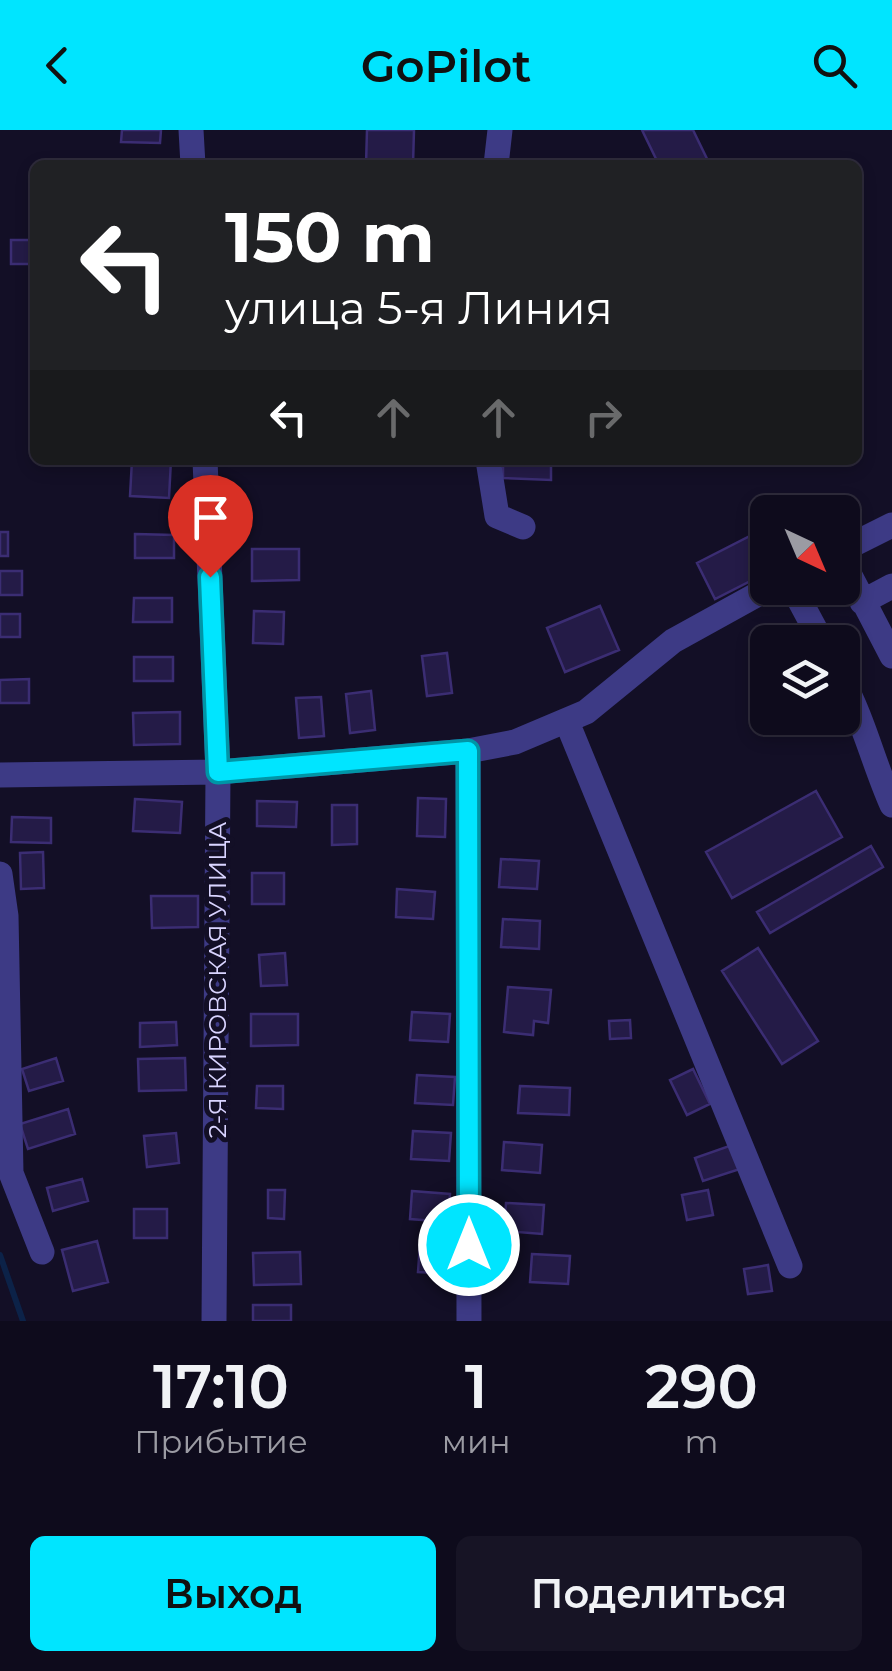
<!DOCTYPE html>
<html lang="ru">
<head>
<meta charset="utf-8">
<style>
  :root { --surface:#0e0b1c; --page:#171425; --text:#f1f3f6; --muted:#9b9ba3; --line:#2e2b3b; --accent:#00e5ff }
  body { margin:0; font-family:Montserrat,sans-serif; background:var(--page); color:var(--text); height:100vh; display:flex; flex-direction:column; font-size:38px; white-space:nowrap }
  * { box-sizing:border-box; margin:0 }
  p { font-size:32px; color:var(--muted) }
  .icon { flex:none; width:55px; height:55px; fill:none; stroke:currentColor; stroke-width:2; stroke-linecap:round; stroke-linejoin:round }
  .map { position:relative; height:1191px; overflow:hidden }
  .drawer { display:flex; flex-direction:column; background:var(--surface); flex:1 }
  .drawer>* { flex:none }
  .top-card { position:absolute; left:30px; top:30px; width:832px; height:305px; border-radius:15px; box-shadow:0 5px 15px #0003,0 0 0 2px var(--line); background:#202124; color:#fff; overflow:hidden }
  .needle { width:65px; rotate:136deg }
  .tools { position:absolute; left:750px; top:365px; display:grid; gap:20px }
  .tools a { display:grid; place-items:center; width:110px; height:110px; border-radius:15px; background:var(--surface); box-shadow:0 5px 15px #0003,0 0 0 2px var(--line); font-size:50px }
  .pin { position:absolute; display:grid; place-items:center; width:85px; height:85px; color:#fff; margin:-102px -42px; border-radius:50% 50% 50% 0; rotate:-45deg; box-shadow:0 0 10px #0007 }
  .pin .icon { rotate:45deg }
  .me { position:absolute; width:110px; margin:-55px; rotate:0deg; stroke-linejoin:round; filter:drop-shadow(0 0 8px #0008) }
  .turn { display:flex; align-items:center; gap:35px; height:210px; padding:0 30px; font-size:45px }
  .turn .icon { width:130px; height:130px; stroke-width:2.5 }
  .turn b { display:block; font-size:70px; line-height:85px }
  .lanes { display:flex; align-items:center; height:95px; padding:0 30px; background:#0003; justify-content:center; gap:50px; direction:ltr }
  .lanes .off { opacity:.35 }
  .eta { display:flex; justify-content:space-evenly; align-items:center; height:170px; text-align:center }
  .eta b { font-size:60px; font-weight:600; line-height:70px }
  .action { display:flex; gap:20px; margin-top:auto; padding:20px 30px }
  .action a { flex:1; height:115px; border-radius:15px; background:var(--accent); color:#111; font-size:40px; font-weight:600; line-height:115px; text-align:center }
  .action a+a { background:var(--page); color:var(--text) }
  header { display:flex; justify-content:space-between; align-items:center; height:130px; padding:0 30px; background:var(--accent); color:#111; font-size:45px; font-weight:600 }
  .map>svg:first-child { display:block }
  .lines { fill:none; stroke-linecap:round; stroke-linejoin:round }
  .stream { stroke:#0c2248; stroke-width:6 }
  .building { fill:#241b47; stroke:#3b2d73; stroke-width:2.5 }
  .minor { stroke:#3d3a85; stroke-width:25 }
  .route-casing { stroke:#0095a6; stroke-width:25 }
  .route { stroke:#00e5ff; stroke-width:18 }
  .labels { text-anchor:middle; stroke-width:10; stroke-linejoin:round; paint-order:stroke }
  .street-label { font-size:25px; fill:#d9d4ff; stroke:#130f26 }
</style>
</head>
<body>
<header><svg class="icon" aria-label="back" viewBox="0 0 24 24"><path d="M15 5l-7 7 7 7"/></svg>GoPilot<svg class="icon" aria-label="search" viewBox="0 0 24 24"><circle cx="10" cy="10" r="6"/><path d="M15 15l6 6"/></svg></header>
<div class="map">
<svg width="892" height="1191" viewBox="0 0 892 1191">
  <rect width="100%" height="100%" fill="#130f26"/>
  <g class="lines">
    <path class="stream" d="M0,1125L23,1191"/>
  </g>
  <path class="building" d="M122,0H161L160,13L121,12Z
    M367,0H414L413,35H366Z
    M642,0H693L710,35H659Z
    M11,110H35V134H11Z
    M132,330H171L169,368L130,366Z
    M503,330H551V350L503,348Z
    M0,402H8V426H0Z
    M135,404L174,405V428H135Z
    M750,406L768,442L715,469L697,433Z
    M252,419H299V450L252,451Z
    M0,441H22V465H0Z
    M134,468H172V492H133Z
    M600,476L619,520L565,542L547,498Z
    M254,481L284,482L283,514L253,513Z
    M0,484H20V507H0Z
    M447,523L452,563L427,566L422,526Z
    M134,527H173V551H134Z
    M29,549V573H0V550Z
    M371,561L375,600L350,603L346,564Z
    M321,567L324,606L299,608L296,568Z
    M180,582V614L134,615L133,583Z
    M816,661L842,707L732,768L706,722Z
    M418,668L446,669L445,707L417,706Z
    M135,669L182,672L180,703L133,701Z
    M257,671L297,672L296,697L257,696Z
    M332,675H357V714L332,715Z
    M12,687L51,688V713L11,712Z
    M871,716L883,737L770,803L757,782Z
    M43,722L44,758L21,759L20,723Z
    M501,729L539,731L537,759L499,757Z
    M252,743H284V774H252Z
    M397,759L435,762L433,789L396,787Z
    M151,766H198V797L152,798Z
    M503,789L540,791L539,819L501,817Z
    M758,818L818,911L782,934L722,841Z
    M285,823L287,855L261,856L259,825Z
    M508,857L551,860L548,893L534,891L533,905L504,902Z
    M412,882L450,884L448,912L410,910Z
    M251,884H298V915L251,916Z
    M630,890L631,908L610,909L609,891Z
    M176,892L177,915L140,917V893Z
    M56,928L63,951L29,961L22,939Z
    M185,928L186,960L139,961L138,929Z
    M693,939L710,974L687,985L670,950Z
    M417,945L455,947L453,975L415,973Z
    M257,956H283V979L256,978Z
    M520,956L570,958L569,985L518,983Z
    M68,979L75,1004L28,1019L20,994Z
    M413,1001L451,1003L449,1031L411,1029Z
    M176,1003L179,1033L147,1037L144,1006Z
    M504,1012L542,1015L540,1043L502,1040Z
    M732,1015L740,1039L703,1051L695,1028Z
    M82,1049L88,1071L53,1081L47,1058Z
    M268,1060H285L284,1089L268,1088Z
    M708,1060L713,1085L687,1090L682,1065Z
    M412,1061L450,1064L448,1092L410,1089Z
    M506,1073L544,1075L542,1104L504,1101Z
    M134,1079H167V1108H134Z
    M97,1111L108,1152L73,1161L62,1120Z
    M420,1114L458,1116L456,1144L418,1142Z
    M300,1122L301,1154L254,1155L253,1123Z
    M532,1124L570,1126L568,1154L530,1152Z
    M768,1135L772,1161L748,1164L744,1139Z
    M253,1175H291V1191H253Z"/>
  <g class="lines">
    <path class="minor" d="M191,0L193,35
      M496,35L500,0
      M205,330L218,642L214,1191
      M488,330L497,386L523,397
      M842,420L892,395
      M842,430L892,526
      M793,458L822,512
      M862,472L892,456
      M842,550C864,591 873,632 892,675
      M567,592L790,1136
      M468,621L469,1191
      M0,645L218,642L468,621L515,612L586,582L673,511L769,458
      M0,744L6,786L11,1043L42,1122"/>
  </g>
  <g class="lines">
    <g class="route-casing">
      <path id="route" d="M210,447L218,642L468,621L469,1115"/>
    </g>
    <use href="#route" class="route"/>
  </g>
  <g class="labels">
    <g class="street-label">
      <text transform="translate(217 850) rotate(-90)" y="9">2-Я КИРОВСКАЯ УЛИЦА</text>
    </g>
  </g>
</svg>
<div class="tools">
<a><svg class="needle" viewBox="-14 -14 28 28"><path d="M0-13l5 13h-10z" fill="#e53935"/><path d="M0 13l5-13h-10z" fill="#9b9ba3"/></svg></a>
<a><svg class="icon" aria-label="layers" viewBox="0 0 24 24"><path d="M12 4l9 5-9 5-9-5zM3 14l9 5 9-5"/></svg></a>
</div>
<div class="pin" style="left:210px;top:447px;background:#d93025"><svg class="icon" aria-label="arrive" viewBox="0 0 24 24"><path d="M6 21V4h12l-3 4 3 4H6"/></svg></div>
<svg class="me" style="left:469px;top:1115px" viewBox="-20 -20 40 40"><circle r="17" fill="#00e5ff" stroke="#fff" stroke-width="3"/><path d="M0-11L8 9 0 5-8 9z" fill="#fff"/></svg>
<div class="top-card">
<div class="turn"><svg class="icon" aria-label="left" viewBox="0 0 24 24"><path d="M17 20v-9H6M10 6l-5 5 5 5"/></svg><div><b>150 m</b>улица 5-я Линия</div></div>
<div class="lanes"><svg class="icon" aria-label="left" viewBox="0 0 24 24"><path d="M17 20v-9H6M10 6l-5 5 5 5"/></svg><svg class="icon off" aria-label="ahead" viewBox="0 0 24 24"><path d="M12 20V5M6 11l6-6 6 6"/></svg><svg class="icon off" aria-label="ahead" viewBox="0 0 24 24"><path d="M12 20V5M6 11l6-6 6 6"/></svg><svg class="icon off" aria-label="right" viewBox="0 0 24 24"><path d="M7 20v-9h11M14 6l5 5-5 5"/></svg></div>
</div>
</div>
<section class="drawer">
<div class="eta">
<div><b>17:10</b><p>Прибытие</p></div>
<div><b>1</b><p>мин</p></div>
<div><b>290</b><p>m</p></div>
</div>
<div class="action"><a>Выход</a><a>Поделиться</a></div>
</section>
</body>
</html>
